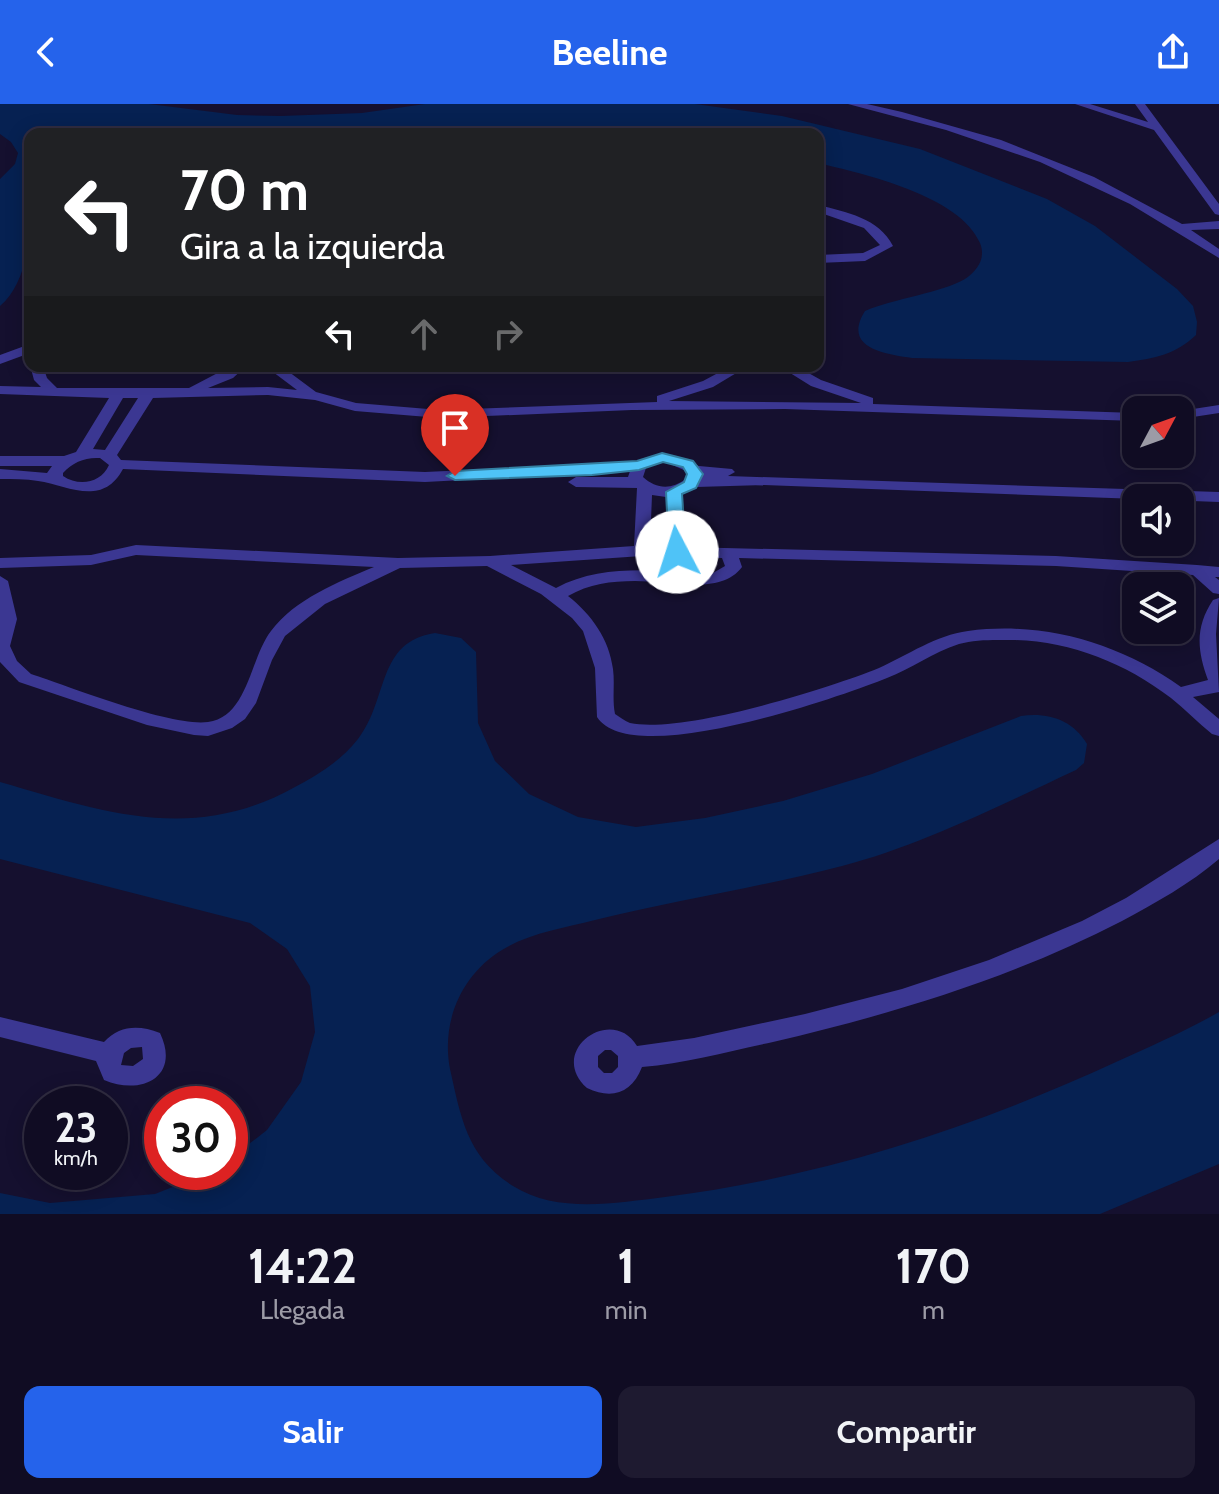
<!DOCTYPE html>
<html lang="es">
<head>
<meta charset="utf-8">
<style>
  :root { --surface:#100c23; --page:#1e1a30; --text:#f1f3f6; --muted:#9c9ba6; --line:#302c41; --accent:#2563eb }
  body { margin:0; font-family:Cabin,sans-serif; background:var(--page); color:var(--text); height:100vh; display:flex; flex-direction:column; font-size:30px; white-space:nowrap }
  * { box-sizing:border-box; margin:0 }
  p { font-size:26px; color:var(--muted) }
  .icon { flex:none; width:44px; height:44px; fill:none; stroke:currentColor; stroke-width:2; stroke-linecap:round; stroke-linejoin:round }
  .map { position:relative; height:1110px; overflow:hidden }
  .details { display:flex; flex-direction:column; background:var(--surface); flex:1 }
  .details>* { flex:none }
  .guide { position:absolute; left:24px; top:24px; width:800px; height:244px; border-radius:16px; box-shadow:0 4px 20px #0003,0 0 0 2px var(--line); background:#202124; color:#fff; overflow:hidden }
  .needle { width:52px; rotate:49deg }
  .controls { position:absolute; left:1122px; top:292px; display:grid; gap:16px }
  .controls a { display:grid; place-items:center; width:72px; height:72px; border-radius:16px; background:var(--surface); box-shadow:0 4px 20px #0003,0 0 0 2px var(--line); font-size:40px }
  .speed { position:absolute; left:24px; top:982px; display:flex; gap:16px; font-size:40px; font-weight:700; text-align:center }
  .speed>* { display:grid; place-content:center; width:104px; height:104px; border-radius:50%; background:var(--surface); box-shadow:0 4px 20px #0003,0 0 0 2px var(--line); line-height:1 }
  .speed small { font-size:20px; font-weight:400 }
  .speed .limit { border:12px solid #d22; background:#fff; color:#111 }
  .pin { position:absolute; display:grid; place-items:center; width:68px; height:68px; color:#fff; margin:-82px -34px; border-radius:50% 50% 50% 0; rotate:-45deg; box-shadow:0 0 8px #0007 }
  .pin .icon { rotate:45deg }
  .me { position:absolute; width:88px; margin:-44px; rotate:355deg; stroke-linejoin:round; filter:drop-shadow(0 0 6px #0008) }
  .turn { display:flex; align-items:center; gap:28px; height:168px; padding:0 24px; font-size:36px }
  .turn .icon { width:104px; height:104px; stroke-width:2.5 }
  .turn b { display:block; font-size:56px; line-height:68px }
  .lanes { display:flex; align-items:center; height:76px; padding:0 24px; background:#0003; justify-content:center; gap:40px; direction:ltr }
  .lanes .off { opacity:.35 }
  .eta { display:flex; justify-content:space-evenly; align-items:center; height:136px; text-align:center }
  .eta b { font-size:48px; font-weight:700; line-height:56px }
  .button { display:flex; gap:16px; margin-top:auto; padding:16px 24px }
  .button a { flex:1; height:92px; border-radius:16px; background:var(--accent); color:#fff; font-size:32px; font-weight:700; line-height:92px; text-align:center }
  .button a+a { background:var(--page); color:var(--text) }
  header { display:flex; justify-content:space-between; align-items:center; height:104px; padding:0 24px; background:var(--accent); color:#fff; font-size:36px; font-weight:700 }
  .map>svg:first-child { display:block }
  .water { fill:#062152 }
  .lines { fill:none; stroke-linecap:round; stroke-linejoin:round }
  .street { fill:#3b3792; fill-rule:evenodd }
  .route { fill:#4fc3f7; stroke:#337fa1; stroke-width:2 }
</style>
</head>
<body>
<header><svg class="icon" aria-label="back" viewBox="0 0 24 24"><path d="M15 5l-7 7 7 7"/></svg>Beeline<svg class="icon" aria-label="share" viewBox="0 0 24 24"><path d="M12 15V3M7 8l5-5 5 5M5 13v7h14v-7"/></svg></header>
<div class="map">
<svg width="1219" height="1110" viewBox="0 0 1219 1110">
  <rect width="100%" height="100%" fill="#15102f"/>
  <path class="water" d="M0,0H149L237,11L281,12L362,9L425,0H695L782,12L920,45L1047,95L1095,122L1177,185L1193,202L1197,218L1196,231C1175,251 1155,254 1128,258L912,254C884,250 842,244 865,207C892,195 944,188 965,175C978,166 986,154 980,139C960,92 865,70 818,59V30H30C30,79 41,167 0,202V75L15,60L18,49L11,38L0,30Z
    M435,529L461,534L476,548L478,619L495,657L529,690L578,713L636,723L705,714L783,697L872,670L1021,612C1048,608 1073,616 1087,640L1084,659L1076,666C1003,700 920,742 842,762C761,783 677,796 595,816C564,824 529,829 502,846C461,871 441,918 450,965C461,1014 467,1053 513,1082C558,1110 615,1099 665,1093C822,1073 973,1024 1116,958C1151,942 1186,927 1219,908V1060L1100,1110H0V1089L50,1099L155,1090L210,1068H230V1055L267,1026L301,978L315,928L310,882L287,845L250,819L0,755V678C104,708 193,740 295,683C318,671 342,656 358,635C389,595 376,538 435,529Z"/>
  <g class="lines">
    <path class="street" d="M848,0H867L902,8L1001,36L1094,73L1182,120L1219,117V125L1191,126L1219,145V154L1130,100L1040,58L946,26Z
      M1075,0H1090L1148,18L1135,0H1145L1219,100V111L1215,110L1154,26Z
      M818,101C846,108 879,114 893,142L865,157L818,159V151L863,149L880,141L864,124L818,108Z
      M30,240V249L0,260V251Z
      M30,261L43,262L47,274L57,284H189L231,262H246L233,274L208,284L268,283L297,286L265,262H281L316,288L356,299L440,306L657,298V292L703,277L731,262H748L713,283L669,297L861,299L811,282L779,262H796L821,276L873,294V300L1136,309V317L785,305L632,306L440,314L355,307L315,296L268,291L153,294L117,351L121,356L425,368L636,358L661,349L699,362L732,365L735,368L728,372L1219,388V398L764,381L696,383L682,390L685,443L1056,452L1197,461L1219,463V473H1215L1219,476V490L1213,489L1193,471L1056,462L739,454L742,463C721,492 666,477 635,477C611,477 589,480 568,492C592,511 609,535 613,565C615,580 612,595 615,610C620,613 625,617 630,619C683,630 827,585 879,564C908,551 936,531 968,527C1044,517 1119,539 1181,583L1208,576C1197,546 1195,523 1213,496L1219,494L1216,530L1219,588L1193,593L1219,615V632L1212,630C1198,619 1185,605 1171,594C1125,559 1070,537 1013,536C996,536 976,535 959,540C933,548 911,565 887,574C837,594 631,666 597,613L595,564L583,527L572,514L541,490L487,462L400,464L325,500L285,532L272,556L256,599L245,615L232,624L208,632L194,631L147,621L19,578L0,558V472L8,477L17,515L10,542L17,557L31,570C71,583 171,623 208,618C248,613 250,554 271,527C295,495 338,478 374,463L136,451L91,461L0,464V454L91,451L136,441L398,454L490,452L634,442L637,384L576,383L568,378L576,373H628L630,367L425,378L123,365C102,404 67,381 38,377C26,375 13,375 0,375V365L47,369L52,362H0V352H64L76,348L109,294L0,290V282L41,283L34,276ZM123,294H138L105,346L93,345ZM100,354L109,361C101,379 79,383 63,372V369C73,358 85,353 100,354ZM658,358L668,359L686,367V375C671,386 656,385 643,373L646,364ZM652,391L666,393L669,443L650,442ZM642,452L722,454L725,462L713,469C661,468 604,458 556,484L511,461Z
      M1219,301V309L1180,315V307Z
      M1219,735V755C1190,780 1155,799 1122,817C1012,874 893,910 773,938C730,947 686,959 642,963C632,989 612,996 587,984C546,947 612,900 637,942L694,934L805,910L902,885L989,856L1082,817L1126,794ZM605,946H611L618,952V963L612,969H604L598,963V952Z
      M0,913L104,938C120,921 139,921 160,929C181,973 141,992 104,976L96,957L0,933ZM142,943L143,955L133,962L121,961L124,949L131,944Z"/>
  </g>
  <path class="route" d="M662,349L693,357L703,370L696,384L682,390L686,448L677,453L669,448L666,388L684,378L687,370L683,363L663,358L639,366L592,371L455,376L447,372L455,367L637,357Z"/>
</svg>
<div class="controls">
<a><svg class="needle" viewBox="-14 -14 28 28"><path d="M0-13l5 13h-10z" fill="#e53935"/><path d="M0 13l5-13h-10z" fill="#9c9ba6"/></svg></a>
<a><svg class="icon" aria-label="sound" viewBox="0 0 24 24"><path d="M4 9h4l5-4v14l-5-4H4zM17 9q2 3 0 6"/></svg></a>
<a><svg class="icon" aria-label="layers" viewBox="0 0 24 24"><path d="M12 4l9 5-9 5-9-5zM3 14l9 5 9-5"/></svg></a>
</div>
<div class="speed"><div>23<small>km/h</small></div><div class="limit">30</div></div>
<div class="pin" style="left:455px;top:372px;background:#d93025"><svg class="icon" aria-label="arrive" viewBox="0 0 24 24"><path d="M6 21V4h12l-3 4 3 4H6"/></svg></div>
<svg class="me" style="left:677px;top:448px" viewBox="-20 -20 40 40"><circle r="19" fill="#fff"/><path d="M0-13L10 11 0 6-10 11z" fill="#4fc3f7"/></svg>
<div class="guide">
<div class="turn"><svg class="icon" aria-label="left" viewBox="0 0 24 24"><path d="M17 20v-9H6M10 6l-5 5 5 5"/></svg><div><b>70 m</b>Gira a la izquierda</div></div>
<div class="lanes"><svg class="icon" aria-label="left" viewBox="0 0 24 24"><path d="M17 20v-9H6M10 6l-5 5 5 5"/></svg><svg class="icon off" aria-label="ahead" viewBox="0 0 24 24"><path d="M12 20V5M6 11l6-6 6 6"/></svg><svg class="icon off" aria-label="right" viewBox="0 0 24 24"><path d="M7 20v-9h11M14 6l5 5-5 5"/></svg></div>
</div>
</div>
<section class="details">
<div class="eta">
<div><b>14:22</b><p>Llegada</p></div>
<div><b>1</b><p>min</p></div>
<div><b>170</b><p>m</p></div>
</div>
<div class="button"><a>Salir</a><a>Compartir</a></div>
</section>
</body>
</html>
